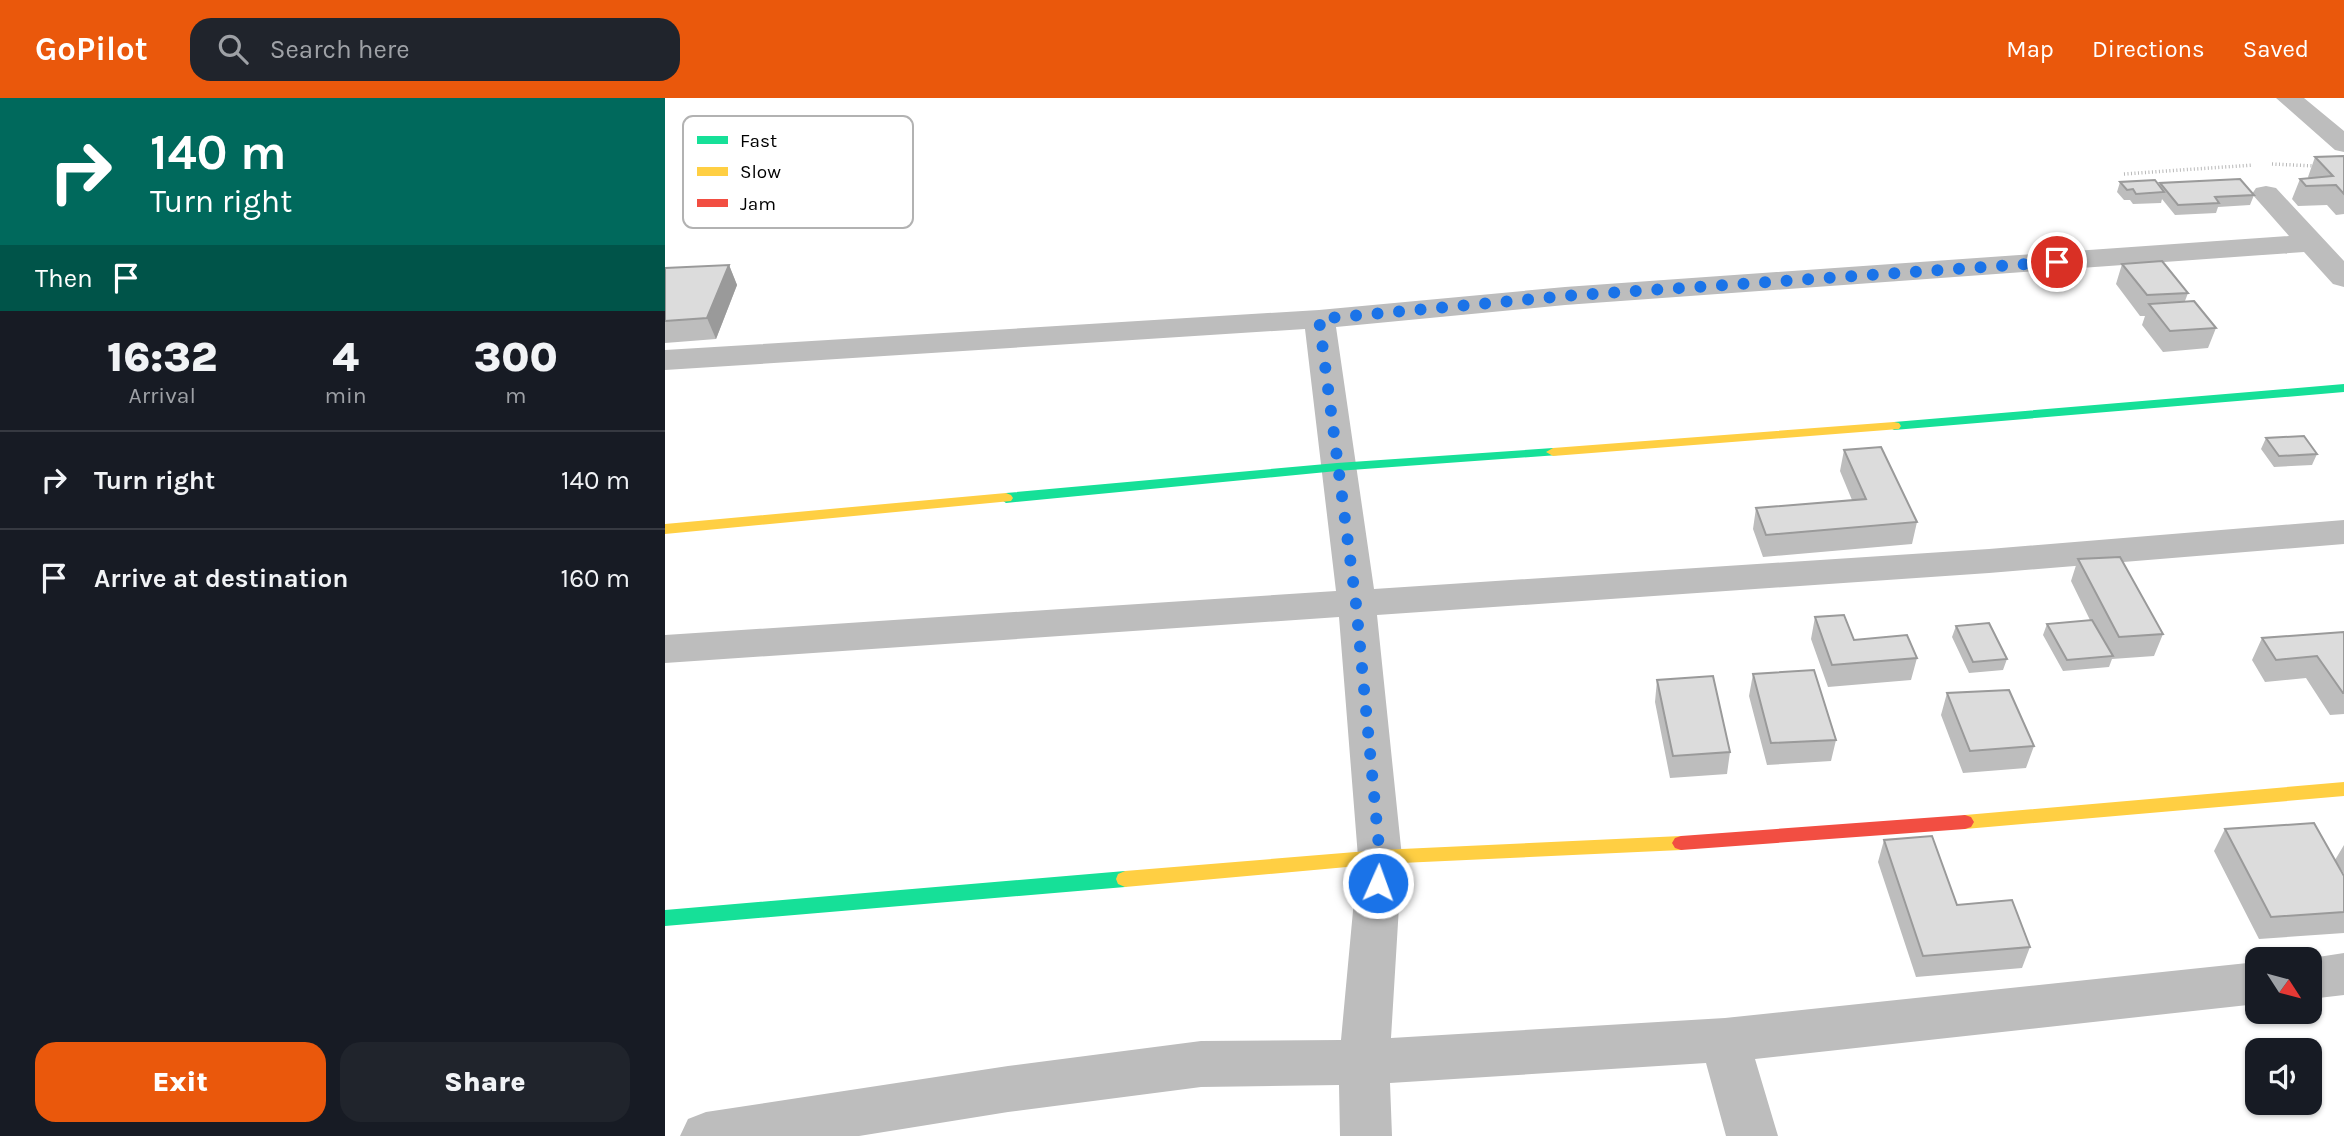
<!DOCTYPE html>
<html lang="en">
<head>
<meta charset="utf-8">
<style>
  :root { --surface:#171b24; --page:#20242c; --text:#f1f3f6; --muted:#9ea1a6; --line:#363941; --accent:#ea580c }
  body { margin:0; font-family:Karla,sans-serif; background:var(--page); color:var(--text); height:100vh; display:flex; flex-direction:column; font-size:26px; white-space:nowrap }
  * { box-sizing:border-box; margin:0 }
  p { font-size:23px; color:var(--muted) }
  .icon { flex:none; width:38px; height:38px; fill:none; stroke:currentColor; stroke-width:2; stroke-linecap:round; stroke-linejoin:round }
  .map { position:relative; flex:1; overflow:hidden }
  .drawer { display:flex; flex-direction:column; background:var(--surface); width:665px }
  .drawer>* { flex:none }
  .hud { background:#00695c; color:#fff; overflow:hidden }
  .needle { width:46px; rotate:126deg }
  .fabs { position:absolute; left:1580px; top:849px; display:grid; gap:14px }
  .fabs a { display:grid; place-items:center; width:77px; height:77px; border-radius:14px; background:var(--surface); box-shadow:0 2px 5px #0004; font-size:35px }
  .pin { position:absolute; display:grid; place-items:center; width:60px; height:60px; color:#fff; margin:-30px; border:4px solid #fff; border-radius:50%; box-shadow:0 2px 7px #0007 }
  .me { position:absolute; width:77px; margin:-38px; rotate:2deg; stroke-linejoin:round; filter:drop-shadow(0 0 5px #0008) }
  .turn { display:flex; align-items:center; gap:24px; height:147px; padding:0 35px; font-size:32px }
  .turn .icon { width:91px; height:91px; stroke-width:2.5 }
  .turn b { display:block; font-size:49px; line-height:60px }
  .then { display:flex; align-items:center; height:66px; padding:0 35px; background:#0003; gap:14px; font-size:26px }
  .eta { display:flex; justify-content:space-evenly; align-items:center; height:119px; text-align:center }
  .eta b { font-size:42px; font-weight:800; line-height:49px }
  .cta { display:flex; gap:14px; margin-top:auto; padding:14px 35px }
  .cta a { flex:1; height:80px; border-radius:21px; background:var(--accent); color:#fff; font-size:28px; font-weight:800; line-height:80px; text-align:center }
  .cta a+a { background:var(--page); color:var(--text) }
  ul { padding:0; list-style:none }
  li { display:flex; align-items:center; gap:21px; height:98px; padding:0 35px; border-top:2px solid var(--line) }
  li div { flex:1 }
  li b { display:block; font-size:26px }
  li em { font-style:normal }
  header { display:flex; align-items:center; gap:42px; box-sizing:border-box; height:98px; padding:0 35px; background:var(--accent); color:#fff }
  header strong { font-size:33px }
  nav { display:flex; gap:38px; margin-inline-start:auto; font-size:24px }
  .search { width:490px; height:63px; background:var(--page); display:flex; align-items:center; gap:18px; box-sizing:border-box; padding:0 24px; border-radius:21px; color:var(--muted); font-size:26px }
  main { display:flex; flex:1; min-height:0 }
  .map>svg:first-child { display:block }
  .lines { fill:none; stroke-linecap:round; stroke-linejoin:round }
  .path { stroke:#b8b8b8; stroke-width:3.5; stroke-dasharray:1 2.5; stroke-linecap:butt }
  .street { fill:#bdbdbd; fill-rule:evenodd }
  .fast { fill:#16e098; fill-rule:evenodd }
  .slow { fill:#ffcf43; fill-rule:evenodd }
  .jam { fill:#f24e42; fill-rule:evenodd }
  .wall { fill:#bdbdbd }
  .shaded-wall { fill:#9a9a9a }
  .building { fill:#dcdcdc; stroke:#9a9a9a; stroke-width:2 }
  .route { stroke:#1a73e8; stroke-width:12; stroke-dasharray:0 21.6 }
  .key { fill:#fff; stroke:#b2b2b2; stroke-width:2 }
  .key-label { font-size:19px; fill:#000 }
</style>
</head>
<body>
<header>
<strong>GoPilot</strong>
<div class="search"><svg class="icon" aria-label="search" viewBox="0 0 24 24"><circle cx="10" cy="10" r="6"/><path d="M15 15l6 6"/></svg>Search here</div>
<nav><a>Map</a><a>Directions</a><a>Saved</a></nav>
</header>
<main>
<section class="drawer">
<div class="hud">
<div class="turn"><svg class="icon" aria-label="right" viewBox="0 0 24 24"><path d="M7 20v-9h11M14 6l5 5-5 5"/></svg><div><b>140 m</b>Turn right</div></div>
<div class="then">Then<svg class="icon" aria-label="arrive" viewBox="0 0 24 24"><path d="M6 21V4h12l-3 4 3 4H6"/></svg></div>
</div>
<div class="eta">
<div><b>16:32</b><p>Arrival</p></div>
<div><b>4</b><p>min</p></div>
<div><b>300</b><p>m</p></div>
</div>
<ul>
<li><svg class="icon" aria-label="right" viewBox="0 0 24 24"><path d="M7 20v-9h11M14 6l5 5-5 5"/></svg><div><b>Turn right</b></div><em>140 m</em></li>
<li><svg class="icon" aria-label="arrive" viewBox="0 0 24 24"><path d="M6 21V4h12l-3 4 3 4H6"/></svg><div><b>Arrive at destination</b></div><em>160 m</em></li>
</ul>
<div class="cta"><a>Exit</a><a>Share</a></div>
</section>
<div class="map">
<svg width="1679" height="1038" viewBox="0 0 1679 1038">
  <rect width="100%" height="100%" fill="#fff"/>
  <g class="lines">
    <path class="path" d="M1607,66L1650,68
      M1459,76L1588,67"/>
    <path class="street" d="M1611,0H1639L1679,33V54L1670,52Z
      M1601,88L1611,90L1679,163V189L1668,186L1639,154L900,207L671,229L709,491L1324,451L1679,422V446L1324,475L712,517L737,759L726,940L1060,920L1592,864V906L1090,961L1113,1038H1061L1041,965L725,985L727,1038H675L674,987L536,989L343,1014L194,1038H15L23,1021L41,1014L343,968L536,943L676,942L693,759L674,519L0,565V537L671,493L640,231L0,272V252L654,212L900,189L1624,138L1587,96L1591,90Z
      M1679,855V897L1645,901V861H1640Z"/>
    <path class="fast" d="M1679,286V294L1229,332L1222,328L1229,324Z
      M888,350L893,351L895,354L893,357L672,373L341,405L334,400L341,395L672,365Z
      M460,773L467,776L469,781L467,786L460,789L0,828V812Z"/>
    <path class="slow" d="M1229,324L1234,325L1236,328L1234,331L888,358L881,354L888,350Z
      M341,395L346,397L348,400L346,403L0,436V426Z
      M1679,684V698L1300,731L1294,729L1291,724L1294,719L1300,717Z
      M1016,738L1022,740L1025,745L1022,750L1016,752L715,766L460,789L453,786L451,781L453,776L460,773L715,752Z"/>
    <path class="jam" d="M1300,717L1306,719L1309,724L1306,729L1300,731L1016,752L1010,750L1007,745L1010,740L1016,738Z"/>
  </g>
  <path class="wall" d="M1679,58V116L1671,117L1662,107L1633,108L1627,101L1635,81H1644L1643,79L1650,59Z
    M1455,84L1494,88L1495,85L1589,97L1585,107L1553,109L1551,115L1510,117L1497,101L1496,105L1468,106L1465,102H1459L1452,94Z
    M1457,166L1523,195L1520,203L1551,230L1543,250L1498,254L1477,227L1480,218H1475L1451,186Z
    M64,167L72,187L51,241L0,245V170Z
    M1601,340L1652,356L1647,367L1609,369L1596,351Z
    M1179,352L1252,424L1247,446L1098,459L1088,431L1091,410L1187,402L1175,373Z
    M1413,461L1498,536L1489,558L1447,561L1444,569L1398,573L1378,537L1382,526L1425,522L1406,483Z
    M1150,519L1189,542L1252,560L1246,582L1163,589L1146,541Z
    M1291,528L1342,561L1338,572L1304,575L1287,539Z
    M1679,534V616L1665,617L1641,580L1600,584L1587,562L1597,540Z
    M1088,576L1171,642L1166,663L1102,667L1084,598Z
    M992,582L1065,654L1062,676L1005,680L990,604Z
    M1282,595L1369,648L1361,670L1298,675L1276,617Z
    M1560,731L1679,778V835L1594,841L1549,753Z
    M1219,742L1292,807L1365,849L1357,870L1251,879L1213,764Z
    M1679,747V776L1670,762Z"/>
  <path class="shaded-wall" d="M64,167L72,187L51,241L42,220Z"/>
  <path class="building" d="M1679,58V96L1671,87L1641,88L1635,81L1668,78L1650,59Z
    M1575,81L1589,97L1550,99L1554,105L1513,107L1495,85Z
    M1490,82L1499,94L1471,96L1468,91L1462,92L1455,84Z
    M1497,163L1523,195L1482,197L1457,166Z
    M64,167L42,220L0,223V170Z
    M1529,203L1551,230L1505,233L1484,206Z
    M1639,338L1652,356L1614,358L1601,340Z
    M1216,349L1252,424L1101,437L1091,410L1201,401L1179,352Z
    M1455,459L1498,536L1454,539L1413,461Z
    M1179,517L1189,542L1242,537L1252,560L1167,567L1150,519Z
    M1427,522L1448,558L1402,562L1382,526Z
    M1324,525L1342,561L1308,564L1291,528Z
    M1679,534V595H1678L1652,558L1611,562L1597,540Z
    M1149,572L1171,642L1106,645L1088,576Z
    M1048,578L1065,654L1008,658L992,582Z
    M1344,592L1369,648L1305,653L1282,595Z
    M1649,725L1679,778V814L1606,819L1560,731Z
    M1267,738L1292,807L1347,802L1365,849L1258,858L1219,742Z"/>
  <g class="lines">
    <path class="route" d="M713,785L715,760L691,506L654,221L900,198L1392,164"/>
  </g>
  <rect x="18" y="18" width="230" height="112" rx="10" class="key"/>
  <rect x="32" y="38" width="31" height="8" fill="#16e098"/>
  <rect x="32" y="69" width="31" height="9" fill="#ffcf43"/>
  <rect x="32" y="101" width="31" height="8" fill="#f24e42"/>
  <g class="key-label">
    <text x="75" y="49">Fast</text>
    <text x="75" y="80">Slow</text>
    <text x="75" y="112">Jam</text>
  </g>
</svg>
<div class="fabs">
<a><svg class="needle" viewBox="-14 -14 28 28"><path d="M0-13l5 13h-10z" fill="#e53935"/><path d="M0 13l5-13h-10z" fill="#9ea1a6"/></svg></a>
<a><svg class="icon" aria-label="sound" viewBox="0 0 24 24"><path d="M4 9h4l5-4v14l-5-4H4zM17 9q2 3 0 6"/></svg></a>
</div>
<div class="pin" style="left:1392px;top:164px;background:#d93025"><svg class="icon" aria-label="arrive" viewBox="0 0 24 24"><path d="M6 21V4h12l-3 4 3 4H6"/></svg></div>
<svg class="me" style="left:713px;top:785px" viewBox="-20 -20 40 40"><circle r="17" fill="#1a73e8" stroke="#fff" stroke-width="3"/><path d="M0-11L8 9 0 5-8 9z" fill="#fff"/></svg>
</div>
</main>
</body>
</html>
